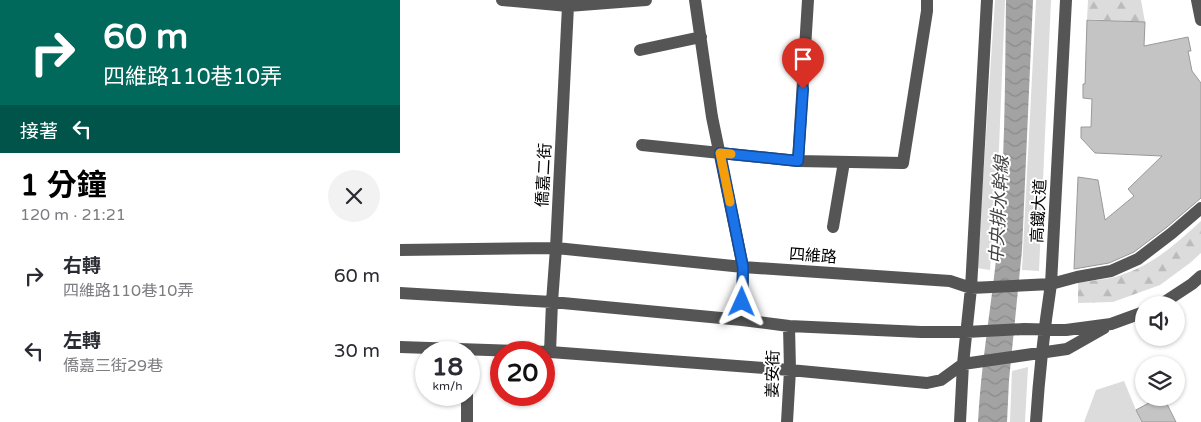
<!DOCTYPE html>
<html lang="zh-TW">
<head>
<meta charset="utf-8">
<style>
  :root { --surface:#fff; --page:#f2f2f3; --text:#2b2b33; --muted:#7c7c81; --accent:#000 }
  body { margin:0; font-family:"Varela Round","Noto Sans TC",sans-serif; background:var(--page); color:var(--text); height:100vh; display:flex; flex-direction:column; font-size:19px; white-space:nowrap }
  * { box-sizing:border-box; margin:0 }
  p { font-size:16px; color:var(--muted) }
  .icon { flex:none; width:28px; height:28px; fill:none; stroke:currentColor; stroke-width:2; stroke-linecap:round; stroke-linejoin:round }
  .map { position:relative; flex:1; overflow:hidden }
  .sheet { display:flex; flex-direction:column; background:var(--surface); width:400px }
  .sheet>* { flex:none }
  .top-card { background:#00695c; color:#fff; overflow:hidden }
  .controls { position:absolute; left:735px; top:296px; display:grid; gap:10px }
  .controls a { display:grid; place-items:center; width:50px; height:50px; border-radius:50%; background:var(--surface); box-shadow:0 1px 4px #0004; font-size:25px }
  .speed { position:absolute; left:15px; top:341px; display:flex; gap:10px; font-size:25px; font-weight:700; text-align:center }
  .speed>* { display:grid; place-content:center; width:65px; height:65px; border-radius:50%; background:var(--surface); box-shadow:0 1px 4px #0004; line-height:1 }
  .speed small { font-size:12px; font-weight:400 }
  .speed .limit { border:8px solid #d22; background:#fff; color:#111 }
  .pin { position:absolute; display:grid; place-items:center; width:42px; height:42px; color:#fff; margin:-51px -21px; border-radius:50% 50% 50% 0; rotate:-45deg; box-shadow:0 0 5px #0007 }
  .pin .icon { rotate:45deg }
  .me { position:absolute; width:55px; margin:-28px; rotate:1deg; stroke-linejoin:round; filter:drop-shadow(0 0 4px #0008) }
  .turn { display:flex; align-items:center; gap:18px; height:105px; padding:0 20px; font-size:22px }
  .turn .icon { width:65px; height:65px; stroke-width:2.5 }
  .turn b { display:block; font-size:35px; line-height:42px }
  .then { display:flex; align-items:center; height:48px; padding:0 20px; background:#0003; gap:10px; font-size:19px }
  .round { display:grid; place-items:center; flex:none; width:52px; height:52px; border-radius:26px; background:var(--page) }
  .headline { display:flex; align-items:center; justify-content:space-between; height:85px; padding:0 20px }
  h1 { font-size:30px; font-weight:700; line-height:38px; color:var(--accent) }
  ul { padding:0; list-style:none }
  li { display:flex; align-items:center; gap:15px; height:75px; padding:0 20px }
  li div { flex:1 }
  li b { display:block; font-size:19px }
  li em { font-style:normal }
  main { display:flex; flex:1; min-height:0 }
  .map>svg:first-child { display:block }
  .grass { fill:#dcdcdc }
  .forest { fill:url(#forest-firs) }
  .water { fill:url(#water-waves) }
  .building { fill:#c4c4c4; stroke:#999 }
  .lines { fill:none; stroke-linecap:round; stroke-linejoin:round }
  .minor { stroke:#555; stroke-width:12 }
  .route-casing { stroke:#114b97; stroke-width:12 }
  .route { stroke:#1a73e8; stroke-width:9 }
  .slow { stroke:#f59e0b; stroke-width:9 }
  .labels { text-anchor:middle; stroke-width:4; stroke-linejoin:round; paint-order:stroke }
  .street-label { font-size:16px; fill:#000; stroke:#fff }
  .water-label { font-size:18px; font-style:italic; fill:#444; stroke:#fff }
</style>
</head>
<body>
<main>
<section class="sheet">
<div class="top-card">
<div class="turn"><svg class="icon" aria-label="right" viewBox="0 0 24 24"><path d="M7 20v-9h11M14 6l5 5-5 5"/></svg><div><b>60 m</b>四維路110巷10弄</div></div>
<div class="then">接著<svg class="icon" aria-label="left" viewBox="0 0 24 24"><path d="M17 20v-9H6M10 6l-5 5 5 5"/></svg></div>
</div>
<div class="headline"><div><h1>1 分鐘</h1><p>120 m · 21:21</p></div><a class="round"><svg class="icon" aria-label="close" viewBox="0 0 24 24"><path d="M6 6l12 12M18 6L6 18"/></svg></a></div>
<ul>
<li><svg class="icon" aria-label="right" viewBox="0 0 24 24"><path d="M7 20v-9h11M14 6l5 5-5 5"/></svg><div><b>右轉</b><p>四維路110巷10弄</p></div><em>60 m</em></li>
<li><svg class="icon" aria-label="left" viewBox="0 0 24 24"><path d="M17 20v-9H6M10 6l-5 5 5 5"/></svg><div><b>左轉</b><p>僑嘉三街29巷</p></div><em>30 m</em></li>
</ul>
</section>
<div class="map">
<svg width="801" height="422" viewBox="0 0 801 422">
  <defs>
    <pattern id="forest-firs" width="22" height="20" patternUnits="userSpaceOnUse" patternTransform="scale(1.25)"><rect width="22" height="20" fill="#dcdcdc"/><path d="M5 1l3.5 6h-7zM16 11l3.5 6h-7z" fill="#bbb"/></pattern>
    <pattern id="water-waves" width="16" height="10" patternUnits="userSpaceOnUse" patternTransform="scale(1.25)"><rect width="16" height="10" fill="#a3a3a3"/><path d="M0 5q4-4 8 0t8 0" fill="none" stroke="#8b8b8b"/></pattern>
  </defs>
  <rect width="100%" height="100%" fill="#fff"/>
  <path class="grass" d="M595,0H605L599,148L590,270L577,268Z
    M636,0H651L639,271L622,270Z
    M628,367L625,422H610L612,371Z
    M724,381L741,422H684L696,390Z"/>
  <path class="forest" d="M688,0H741L745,22L687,19Z
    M801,221V253L790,263L760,285L713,302L678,303V283C692,280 708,280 721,275C753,265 777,243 801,221Z"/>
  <path class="water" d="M606,0H633L622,250L609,380L607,422H578C581,365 591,308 597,251C605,168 605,84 606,0Z"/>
  <path class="building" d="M687,20L745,22L744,46L788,37L791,51H788L792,71L801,83V198L767,227L734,252L709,263L674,269L678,177L698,180L705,220L734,196L728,189L762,156L695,153L681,138V127H691L692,99L683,98V84H685Z
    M758,398H764L776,422H742L736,410Z"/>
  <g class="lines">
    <path class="minor" d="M102,0L168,6L246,0
      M295,0L312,117L343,267L342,320
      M797,0L801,20
      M240,50L301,37
      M242,145L398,161L503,163L527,11V0
      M398,161L408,0
      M433,227L444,162
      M0,250L156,248L343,267L550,281L571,288L651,284L677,277L711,271L738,259L772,233L801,208
      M0,293L152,302L342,320L389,326L521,332H566L624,329L666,330L711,324L744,312
      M760,305L792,284L801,276
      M0,347L150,352L390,370L527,383L541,380L563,364L667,349L704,328
      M150,352L152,302L156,248L168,6L166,0
      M67,422V395
      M387,422L390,370L389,326
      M560,422L563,364L571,288L587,0
      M636,422C639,376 644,330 651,284L666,0"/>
  </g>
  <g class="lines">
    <g class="route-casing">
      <path id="route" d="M342,302L343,267L320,153L398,161L403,89"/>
    </g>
    <use href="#route" class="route"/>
    <path class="slow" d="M330,202L320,153L331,154"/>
  </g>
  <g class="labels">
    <g class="street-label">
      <text transform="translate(143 175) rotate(-87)" y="6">僑嘉二街</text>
      <text transform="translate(638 211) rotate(-87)" y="6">高鐵大道</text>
      <text transform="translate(413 255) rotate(4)" y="6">四維路</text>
      <text transform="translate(372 374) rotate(-89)" y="6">姜安街</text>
    </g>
    <g class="water-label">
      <text transform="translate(599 210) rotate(-87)" y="6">中央排水幹線</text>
    </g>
  </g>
</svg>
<div class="controls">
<a><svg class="icon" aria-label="sound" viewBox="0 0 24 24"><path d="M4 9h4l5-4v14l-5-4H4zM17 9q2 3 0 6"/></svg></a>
<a><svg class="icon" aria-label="layers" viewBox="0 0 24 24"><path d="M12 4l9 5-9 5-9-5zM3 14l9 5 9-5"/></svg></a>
</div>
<div class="speed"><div>18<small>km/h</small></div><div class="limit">20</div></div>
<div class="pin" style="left:403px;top:89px;background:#d93025"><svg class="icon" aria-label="arrive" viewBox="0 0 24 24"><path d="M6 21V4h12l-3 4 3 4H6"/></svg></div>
<svg class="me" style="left:342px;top:302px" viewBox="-20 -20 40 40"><path d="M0-17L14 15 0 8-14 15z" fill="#1a73e8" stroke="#fff" stroke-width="4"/></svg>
</div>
</main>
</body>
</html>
